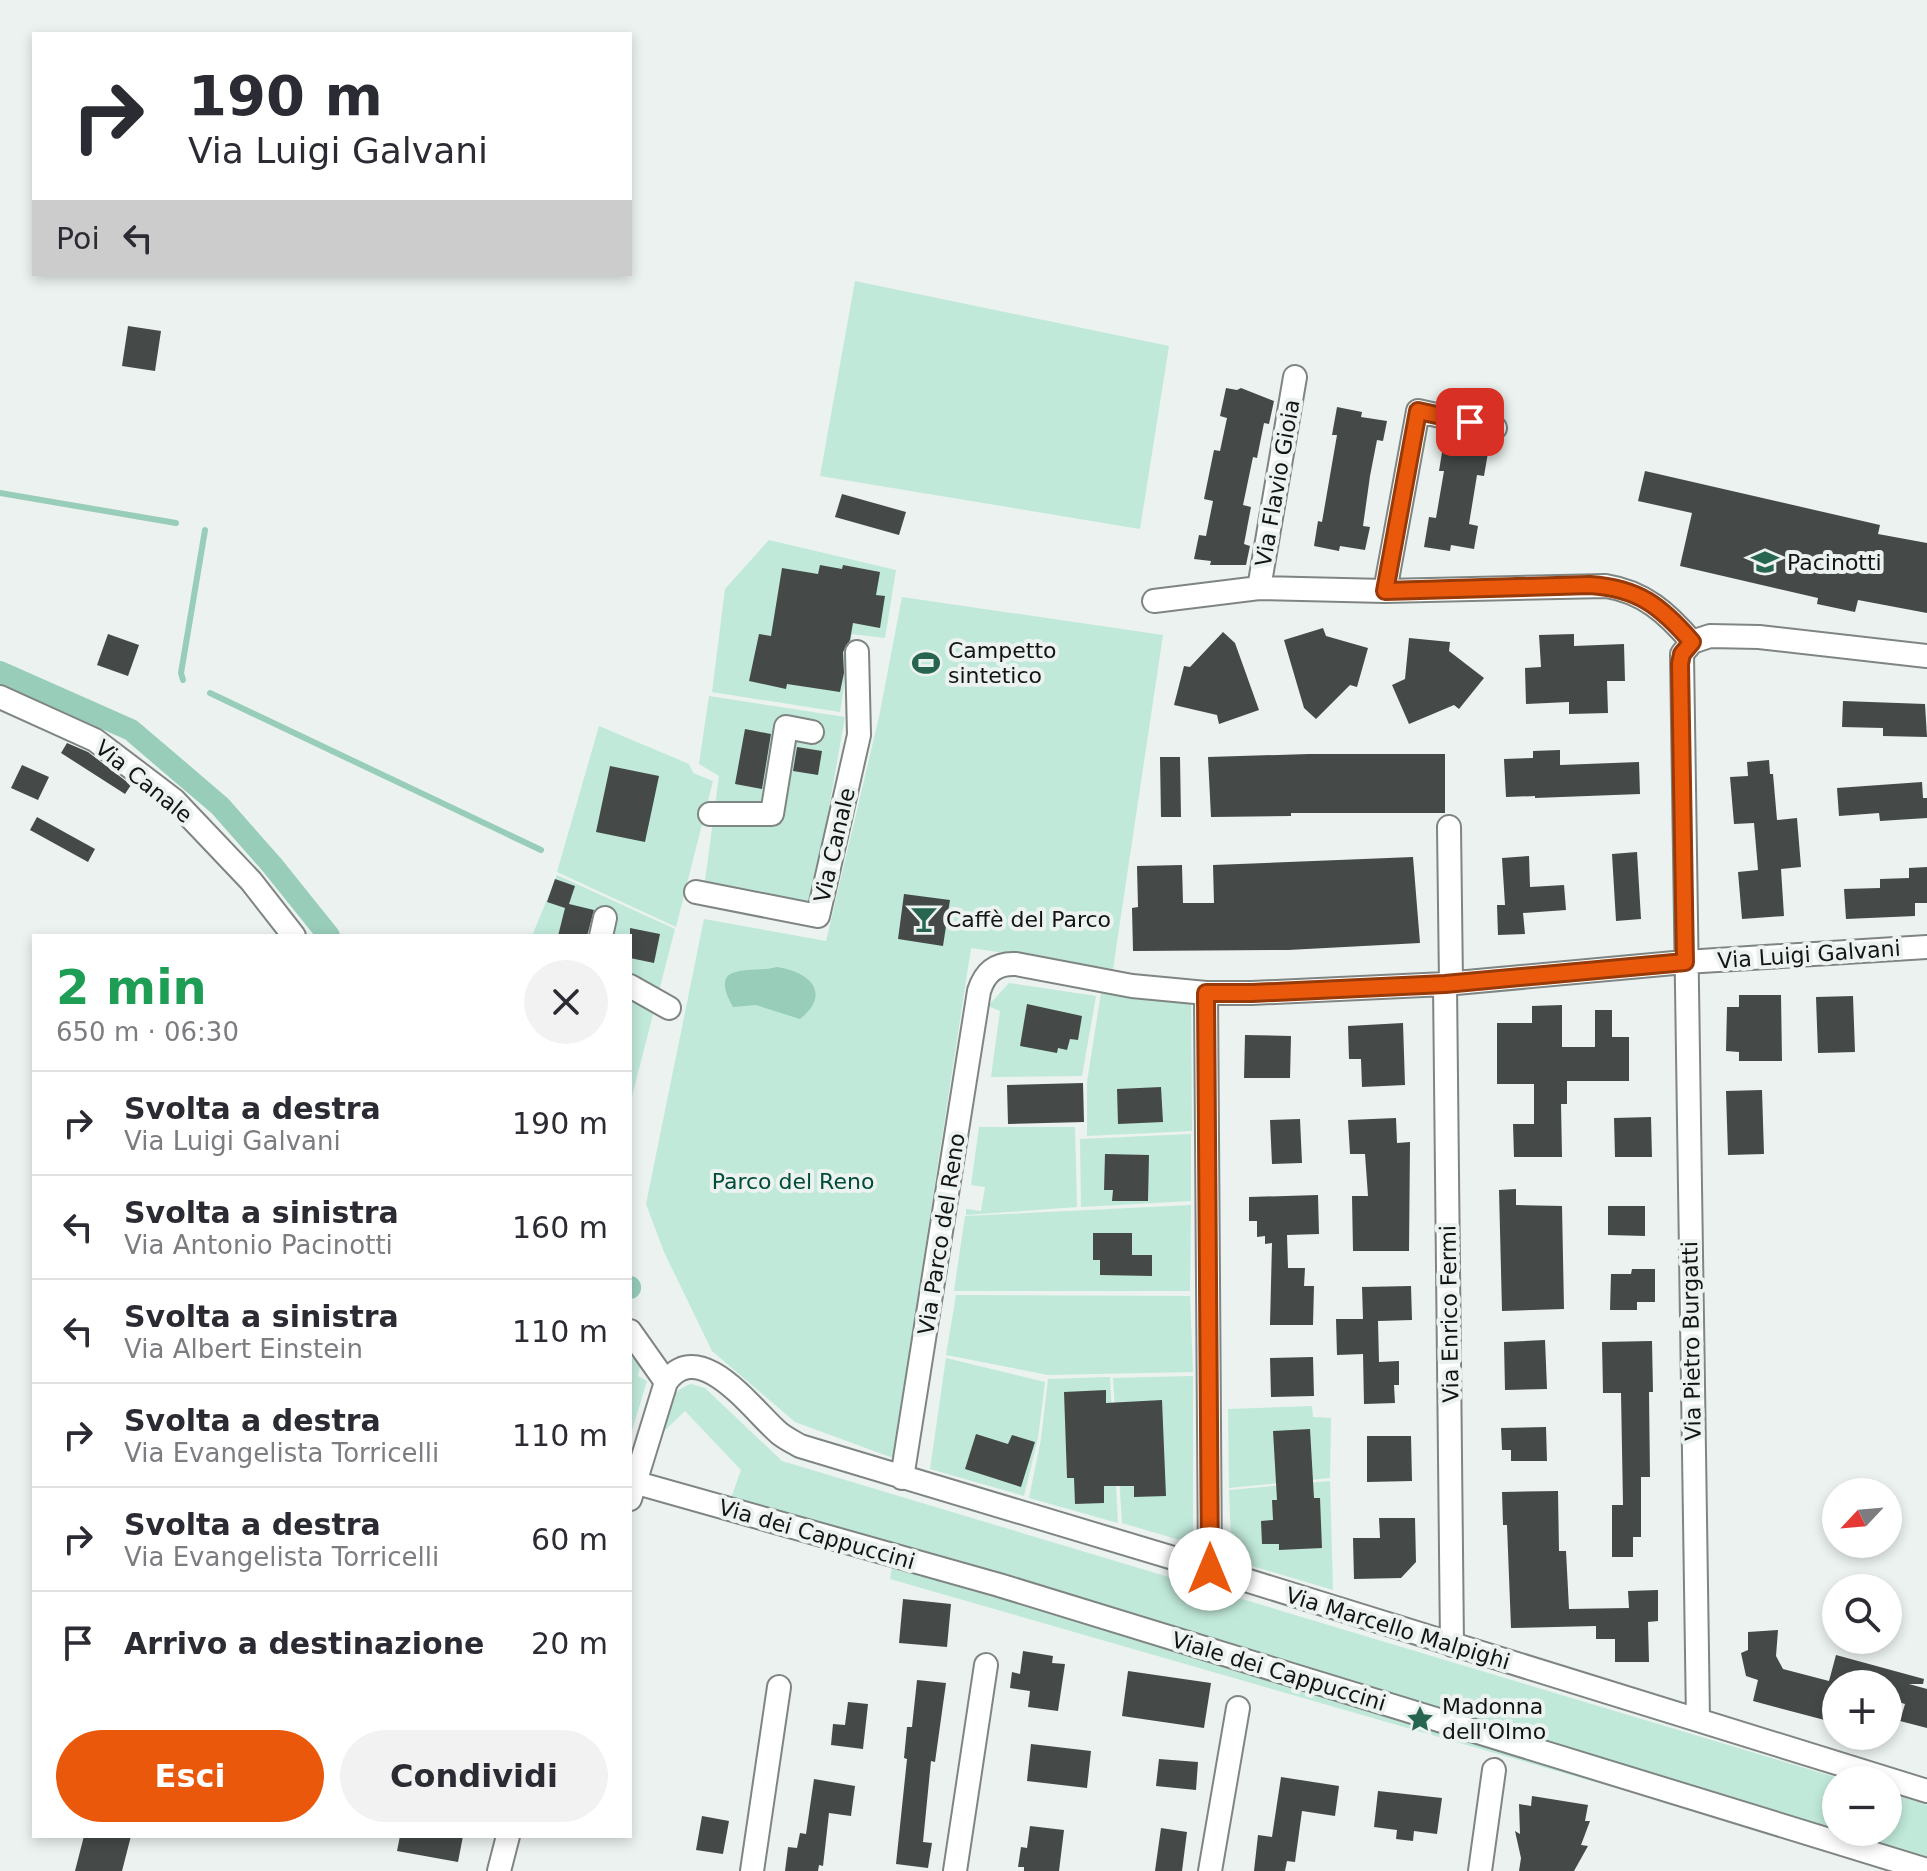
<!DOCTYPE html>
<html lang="it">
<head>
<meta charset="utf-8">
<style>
  :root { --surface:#fff; --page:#f2f2f3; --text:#2b2b33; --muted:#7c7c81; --line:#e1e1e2; --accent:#ea580c }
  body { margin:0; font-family:"DejaVu Sans",sans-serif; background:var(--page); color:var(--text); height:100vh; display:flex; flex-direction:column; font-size:30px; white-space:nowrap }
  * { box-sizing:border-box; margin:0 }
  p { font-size:26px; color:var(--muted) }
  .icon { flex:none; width:44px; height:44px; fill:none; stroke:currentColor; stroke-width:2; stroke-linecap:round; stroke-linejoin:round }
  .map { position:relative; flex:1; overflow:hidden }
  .details { position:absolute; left:32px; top:934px; width:600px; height:904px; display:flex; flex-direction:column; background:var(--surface); border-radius:0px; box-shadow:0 4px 12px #0003 }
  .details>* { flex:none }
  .hud { position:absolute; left:32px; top:32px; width:600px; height:244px; border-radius:0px; box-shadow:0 4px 12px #0003; background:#fff; color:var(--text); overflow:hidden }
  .needle { width:52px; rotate:244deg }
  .fabs { position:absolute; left:1822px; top:1478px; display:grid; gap:16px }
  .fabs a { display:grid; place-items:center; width:80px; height:80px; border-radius:50%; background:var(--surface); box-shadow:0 4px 12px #0003; font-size:40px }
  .pin { position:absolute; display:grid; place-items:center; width:68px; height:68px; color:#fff; margin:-34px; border-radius:16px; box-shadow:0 4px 12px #0006 }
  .me { position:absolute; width:88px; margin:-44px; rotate:0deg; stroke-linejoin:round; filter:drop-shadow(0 0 6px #0008) }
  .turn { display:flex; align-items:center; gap:28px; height:168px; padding:0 24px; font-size:36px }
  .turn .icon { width:104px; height:104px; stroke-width:2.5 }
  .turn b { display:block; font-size:56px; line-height:68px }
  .then { display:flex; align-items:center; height:76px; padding:0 24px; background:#0003; gap:16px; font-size:30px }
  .round { display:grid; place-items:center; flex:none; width:84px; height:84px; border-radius:42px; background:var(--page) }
  .summary { display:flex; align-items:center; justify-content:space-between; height:136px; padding:0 24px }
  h1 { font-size:48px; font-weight:600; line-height:60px; color:#1e9e55 }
  .cta { display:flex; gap:16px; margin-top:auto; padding:16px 24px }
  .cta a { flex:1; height:92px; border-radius:48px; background:var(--accent); color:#fff; font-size:32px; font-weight:600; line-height:92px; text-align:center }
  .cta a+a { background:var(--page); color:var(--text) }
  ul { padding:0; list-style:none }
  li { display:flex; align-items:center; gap:24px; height:104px; padding:0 24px; border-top:2px solid var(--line) }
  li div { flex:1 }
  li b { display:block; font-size:30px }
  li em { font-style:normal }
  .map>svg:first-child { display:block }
  .green { fill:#c0e9d9 }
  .water { fill:#97cdb9 }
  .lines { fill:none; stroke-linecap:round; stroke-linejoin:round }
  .stream { stroke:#97cdb9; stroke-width:6 }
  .canal { stroke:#97cdb9; stroke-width:22 }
  .building { fill:#454a48 }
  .minor-casing { stroke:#7f8583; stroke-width:26 }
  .minor { stroke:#fff; stroke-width:22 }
  .route-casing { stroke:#983908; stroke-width:20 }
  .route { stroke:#ea580c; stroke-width:14 }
  .labels { text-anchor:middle; stroke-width:8; stroke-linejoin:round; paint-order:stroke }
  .street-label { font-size:22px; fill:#131514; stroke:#ebf2ef }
  .poi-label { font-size:22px; fill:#131514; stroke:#ebf2ef; text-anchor:start }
  .park-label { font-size:22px; fill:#004c39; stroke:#ebf2ef }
</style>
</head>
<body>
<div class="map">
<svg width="1927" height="1871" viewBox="0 0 1927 1871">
  <rect width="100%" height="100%" fill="#ebf2ef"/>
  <path class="green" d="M855,281L1169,346L1140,529L820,476Z
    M769,540L896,570L885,638L852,634L840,712L712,692L725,589Z
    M902,597L1163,635L1113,969L971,948L893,1458L795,1422L712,1351L664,1252L646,1204L704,919L826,941L879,717Z
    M709,696L845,717L812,904L705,881L719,776L699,764Z
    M599,726L689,764L693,773L713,781L676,927L557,872Z
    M557,875L675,929L630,1104V936H532Z
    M1009,983L1096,996L1082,1076L991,1077L1000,1011L988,1006Z
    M1101,993L1191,999L1192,1131L1087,1136V1082Z
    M979,1127H1075L1077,1207L966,1215V1209L981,1211L985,1187L971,1185Z
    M1191,1134V1201L1081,1207L1080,1139Z
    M1191,1205L1190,1291H954L965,1216Z
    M956,1295L1190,1296L1193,1372L1048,1375L946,1355Z
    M630,1357L641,1361L638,1376L647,1381L630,1437Z
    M946,1358L1045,1382L1038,1438L1024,1496L930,1469Z
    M1193,1376V1544L1122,1523L1113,1378Z
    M1110,1377L1118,1523L1029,1498L1041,1439L1048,1379Z
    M691,1384L705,1388L782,1461L1845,1780H1836V1832H1888V1793L1927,1805V1871H1889L1755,1828L890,1579L892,1567L724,1518L741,1470L685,1411L657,1438C664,1414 665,1393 691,1384Z
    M1312,1406L1313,1417L1331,1418L1330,1478L1229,1488L1228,1409Z
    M1330,1481L1333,1590L1232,1560L1229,1490Z"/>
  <path class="water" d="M777,967C810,972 832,993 800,1019L756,1005L733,1007C706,960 752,974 777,967Z"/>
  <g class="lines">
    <path class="stream" d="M0,493L176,523
      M183,680L181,673L205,530
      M210,693L541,850"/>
    <path class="canal" d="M0,672L131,730L220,806L272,865L329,936
      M630,1287V1288"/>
  </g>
  <path class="building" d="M128,326L161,331L155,371L122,366Z
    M1226,388L1237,390L1241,388L1274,401L1269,424L1264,423L1257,458L1253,457L1243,505L1251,507L1244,544L1250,546L1246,565H1210L1211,561L1194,559L1199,535L1206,536L1213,501L1204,499L1214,450L1220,451L1227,418L1220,416Z
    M1337,407L1362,412L1361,417L1387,421L1383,441L1377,440L1370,476L1363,526L1370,527L1365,550L1340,546L1339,551L1314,546L1318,521L1322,522L1337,435H1332Z
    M1444,440L1489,447L1484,476L1477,475L1469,524L1478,526L1474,549L1451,545L1450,551L1424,547L1429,517L1436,518L1444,471H1439Z
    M1645,471L1880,525L1878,534L1927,543V613L1858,600L1855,612L1817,604L1818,598L1680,566L1692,513L1638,501Z
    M842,494L906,512L899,535L835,517Z
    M820,565L842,569L843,565L880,572L876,595L885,596L880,628L853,623L850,640L843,652L844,673L840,692L787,684L786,689L749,681L759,634L771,636L782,568L818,574Z
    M1323,628L1326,636L1368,648L1357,687L1350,685L1316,719L1304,708L1284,640Z
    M1223,632L1235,643L1259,710L1219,724L1217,715L1174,705L1184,666L1190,667Z
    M108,634L139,645L128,676L97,665Z
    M1574,634V646L1624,644L1625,681H1607L1608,713L1569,714V702L1526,704L1525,668L1541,667L1539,635Z
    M1409,638L1450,642L1449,651L1484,678L1459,709L1454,705L1409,724L1392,685L1405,679Z
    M1843,701L1925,704L1927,737L1883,736V728L1842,727Z
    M745,729L771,734L762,789L735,784Z
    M67,743L88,752L131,785L125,794L61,753Z
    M797,747L822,751L818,775L793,771Z
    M1560,750V765L1639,762L1640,794L1535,798V796L1506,797L1504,759L1533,758V751Z
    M1309,754H1445V813H1291V816L1211,817L1208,757Z
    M1160,757H1180L1181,817H1161Z
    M1769,760L1770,774H1773L1777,820L1797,818L1801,867L1781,869L1784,916L1742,919L1738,872L1758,870L1754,823L1734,824L1730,777L1748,776L1747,762Z
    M22,765L49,777L38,800L11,788Z
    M610,766L659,776L645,842L596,832Z
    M1922,782L1923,798H1927V818L1880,821L1879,813L1839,816L1837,788Z
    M37,817L95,849L88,862L30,830Z
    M1637,852L1641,919L1616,921L1612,854Z
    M1529,856L1530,887L1564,885L1566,910L1523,913L1525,934L1498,935L1497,905H1505L1502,858Z
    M1413,857L1420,943L1288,950L1133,951L1132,908L1138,907L1137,866L1182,865L1183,903H1214L1213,865Z
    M1927,867V903H1915V916L1846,919L1844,889L1880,888V879L1909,878V868Z
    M555,879L575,886L569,904L594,910L587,936H558L565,908L547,902Z
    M904,894L950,900L943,946L898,939Z
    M630,928L660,934L654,963L630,958Z
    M1739,995H1781L1782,1061H1739V1052L1726,1051L1727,1007H1739Z
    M1853,996L1855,1052L1818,1053L1816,997Z
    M1027,1004L1082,1016L1078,1040L1070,1039L1067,1050L1058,1048L1057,1053L1020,1046Z
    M1562,1005V1047H1595V1010H1612V1037H1629V1081H1567V1104H1561L1562,1157H1514L1513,1124H1534V1084H1497V1023H1532V1006Z
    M1403,1023L1405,1085L1362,1087L1361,1059H1349L1348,1026Z
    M1245,1035L1291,1036L1290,1078H1244Z
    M1083,1083L1084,1122L1008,1124L1007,1085Z
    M1161,1087L1163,1122L1118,1124L1117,1089Z
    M1762,1090L1764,1154L1728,1155L1726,1091Z
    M1651,1117L1652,1157H1615L1614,1118Z
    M1396,1118L1397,1143L1410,1142L1409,1251H1353L1352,1196H1368L1365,1154H1350L1348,1120Z
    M1300,1119L1302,1163L1272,1164L1270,1120Z
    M1105,1154L1149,1155L1148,1201H1112L1113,1190H1104Z
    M1516,1189V1205L1562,1206L1564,1309L1502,1311L1499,1190Z
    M1318,1195L1319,1234L1287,1235L1288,1268H1305L1304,1286H1314L1313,1325H1270L1272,1243L1265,1244V1236L1257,1237V1221H1249V1197Z
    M1608,1206H1645V1236L1608,1235Z
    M1093,1233H1132V1255H1152V1276L1100,1275V1260H1093Z
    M1632,1269H1655V1302H1637V1310H1610L1611,1274H1631Z
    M1411,1286L1412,1320L1378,1321L1379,1362L1399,1361V1385H1394L1395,1403L1364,1404L1363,1354L1337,1355L1336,1319H1363L1362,1287Z
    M1545,1340L1547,1389L1505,1390L1504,1342Z
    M1652,1341L1653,1392H1649L1650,1477H1641V1537H1633V1557H1612V1505H1623L1621,1393H1603L1602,1342Z
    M1313,1357L1314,1396L1271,1397L1270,1358Z
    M1106,1390V1403L1162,1400L1166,1496L1134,1497V1486H1104V1503L1075,1504L1074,1478H1067L1064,1392Z
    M1546,1427L1547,1461H1511V1450H1502L1501,1428Z
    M1310,1429L1314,1498H1320L1322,1548L1279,1550V1544H1262L1261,1521L1273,1520L1272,1500H1277L1273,1431Z
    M976,1434L1008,1444L1012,1435L1035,1442L1021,1487L965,1469Z
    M1367,1436H1411L1412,1481L1367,1482Z
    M1558,1491L1559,1551H1566L1569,1609L1629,1608L1628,1591L1658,1590V1621L1648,1622L1649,1662H1615V1639H1596V1626L1511,1628L1507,1525H1503L1502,1492Z
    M1379,1518H1415L1416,1562L1401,1578L1354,1579L1353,1538H1380Z
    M903,1599L951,1604L947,1647L899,1643Z
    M1778,1630L1776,1656L1783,1669L1829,1681L1836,1655L1924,1679L1923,1684H1909L1927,1689V1728L1900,1721L1905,1704L1888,1699V1684H1836V1723L1753,1701L1758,1680L1746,1676L1741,1653L1748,1650V1632Z
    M1023,1651L1053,1656L1052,1663L1065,1664L1058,1711L1028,1707L1030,1691L1010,1688L1012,1672L1020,1674Z
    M1128,1671L1211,1683L1204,1728L1122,1716Z
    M917,1680L946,1683L935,1762L931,1761L923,1842L932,1843L928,1868L896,1864L907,1759L904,1758L907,1727H912Z
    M848,1702L868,1704L863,1749L831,1745L833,1724L845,1725Z
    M1031,1744L1091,1751L1087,1788L1027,1781Z
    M1159,1759L1198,1762L1196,1790L1156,1786Z
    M1281,1777L1339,1786L1335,1816L1302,1811L1295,1862L1287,1861L1285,1871H1254L1258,1835L1272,1837Z
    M814,1779L855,1786L851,1816L829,1813L823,1866L819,1865L818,1871H785L788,1847L797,1848L800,1833L806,1834Z
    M1378,1791L1442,1798L1437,1834L1414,1831L1413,1841L1396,1839L1397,1830L1374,1827Z
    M1532,1796L1588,1805L1585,1821H1590L1581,1845L1588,1846L1574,1871H1519L1521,1858L1515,1831L1520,1834L1519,1804L1531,1806Z
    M702,1816L729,1821L723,1854L696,1850Z
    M1030,1826L1064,1830L1059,1871H1024V1867H1018L1021,1847L1027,1848Z
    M1161,1828L1187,1832L1182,1871H1155Z
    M84,1836H131L122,1871H75Z
    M400,1836H463L458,1862L397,1851Z"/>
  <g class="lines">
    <g class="minor-casing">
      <path id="minor" d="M1259,588L1295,377
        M1385,591L1418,411L1495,428
        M1154,601L1259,588L1385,591L1606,586C1644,592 1667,613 1692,642
        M0,697L95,740L174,800L251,881L294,936
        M710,814H772L786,727L812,732
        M1449,827L1451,983
        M696,892L818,916L859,735L857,652
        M601,936L605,918
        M1445,984L1452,1645
        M630,986L669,1008
        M1206,993L1210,1569
        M630,1331L666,1382
        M902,1478L979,991C985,972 996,963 1016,964L1132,986L1206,993H1252L1445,984L1685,962L1927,947
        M630,1481L999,1585L1927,1870
        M630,1499L666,1382C700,1335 753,1411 779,1433C785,1438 793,1442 800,1446L1210,1569L1927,1791
        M1698,1719L1682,654L1692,642L1710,636L1759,637L1927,656
        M499,1871L508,1836
        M752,1871L779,1687
        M955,1871L986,1665
        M1210,1871L1238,1708
        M1480,1871L1494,1770"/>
    </g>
    <use href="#minor" class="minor"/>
  </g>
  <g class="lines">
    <g class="route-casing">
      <path id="route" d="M1210,1569L1206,993H1252L1445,984L1685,962L1680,664L1682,654L1692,642C1661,606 1638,588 1590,585L1385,591L1418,411L1470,422"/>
    </g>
    <use href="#route" class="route"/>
  </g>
  <defs>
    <g id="school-bare" transform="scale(2.16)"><path d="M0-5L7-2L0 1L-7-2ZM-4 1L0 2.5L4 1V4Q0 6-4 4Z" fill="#276551" stroke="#ebf2ef" stroke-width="2.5" paint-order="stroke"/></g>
    <g id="stadium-bare" transform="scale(2.16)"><path d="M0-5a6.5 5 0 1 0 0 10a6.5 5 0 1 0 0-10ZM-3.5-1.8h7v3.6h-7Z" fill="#276551" stroke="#ebf2ef" stroke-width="2.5" paint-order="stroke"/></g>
    <g id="bar-bare" transform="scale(2.16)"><path d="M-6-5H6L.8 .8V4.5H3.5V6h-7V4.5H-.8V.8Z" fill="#276551" stroke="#ebf2ef" stroke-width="2.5" paint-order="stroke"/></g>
    <g id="sight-bare" transform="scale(2.16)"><path d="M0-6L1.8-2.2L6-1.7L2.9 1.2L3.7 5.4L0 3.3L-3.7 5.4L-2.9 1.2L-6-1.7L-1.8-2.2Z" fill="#276551" stroke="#ebf2ef" stroke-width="2.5" paint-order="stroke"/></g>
  </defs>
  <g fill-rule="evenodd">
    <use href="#school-bare" x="1765" y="562"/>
    <use href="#stadium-bare" x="926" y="663"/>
    <use href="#bar-bare" x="924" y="919"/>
    <use href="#sight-bare" x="1420" y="1719"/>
  </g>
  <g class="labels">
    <g class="street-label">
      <text transform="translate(1277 483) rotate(-80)" y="8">Via Flavio Gioia</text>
      <text transform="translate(144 781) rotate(39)" y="8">Via Canale</text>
      <text transform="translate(834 845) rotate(-77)" y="8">Via Canale</text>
      <text transform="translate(1809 954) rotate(-4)" y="8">Via Luigi Galvani</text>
      <text transform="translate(941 1234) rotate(-81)" y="8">Via Parco del Reno</text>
      <text transform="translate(1449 1314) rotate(-91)" y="8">Via Enrico Fermi</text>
      <text transform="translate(1691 1341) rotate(-91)" y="8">Via Pietro Burgatti</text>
      <text transform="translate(817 1534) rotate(16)" y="8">Via dei Cappuccini</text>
      <text transform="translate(1398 1628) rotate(17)" y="8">Via Marcello Malpighi</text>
      <text transform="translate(1279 1671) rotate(17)" y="8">Viale dei Cappuccini</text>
    </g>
    <g class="poi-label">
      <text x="1787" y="570">Pacinotti</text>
      <text x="948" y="658">Campetto<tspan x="948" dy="25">sintetico</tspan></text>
      <text x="946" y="927">Caffè del Parco</text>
      <text x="1442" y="1714">Madonna<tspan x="1442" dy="25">dell'Olmo</tspan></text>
    </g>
    <g class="park-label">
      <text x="793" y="1189">Parco del Reno</text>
    </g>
  </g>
</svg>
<div class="fabs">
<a><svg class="needle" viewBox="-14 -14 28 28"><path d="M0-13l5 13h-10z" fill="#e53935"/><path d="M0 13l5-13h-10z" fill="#7c7c81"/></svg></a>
<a><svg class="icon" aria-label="search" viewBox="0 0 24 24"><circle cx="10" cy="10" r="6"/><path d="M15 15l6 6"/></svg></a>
<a>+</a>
<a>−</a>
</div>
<div class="pin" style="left:1470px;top:422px;background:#d93025"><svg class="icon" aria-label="arrive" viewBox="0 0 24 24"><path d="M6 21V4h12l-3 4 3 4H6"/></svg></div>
<svg class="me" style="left:1210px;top:1569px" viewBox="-20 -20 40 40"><circle r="19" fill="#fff"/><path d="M0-13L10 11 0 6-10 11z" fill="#ea580c"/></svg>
<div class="hud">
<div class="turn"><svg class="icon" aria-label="right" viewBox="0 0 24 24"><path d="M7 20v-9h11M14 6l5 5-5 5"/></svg><div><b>190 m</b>Via Luigi Galvani</div></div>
<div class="then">Poi<svg class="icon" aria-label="left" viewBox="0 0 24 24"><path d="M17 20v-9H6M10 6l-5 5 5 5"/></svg></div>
</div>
<section class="details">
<div class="summary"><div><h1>2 min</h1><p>650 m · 06:30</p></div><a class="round"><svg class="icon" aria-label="close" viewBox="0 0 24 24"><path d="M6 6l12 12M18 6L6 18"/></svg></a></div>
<ul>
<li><svg class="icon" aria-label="right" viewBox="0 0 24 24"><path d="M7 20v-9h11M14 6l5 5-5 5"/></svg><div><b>Svolta a destra</b><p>Via Luigi Galvani</p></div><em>190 m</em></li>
<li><svg class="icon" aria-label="left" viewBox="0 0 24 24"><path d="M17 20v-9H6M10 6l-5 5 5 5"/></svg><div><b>Svolta a sinistra</b><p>Via Antonio Pacinotti</p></div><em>160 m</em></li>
<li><svg class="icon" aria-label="left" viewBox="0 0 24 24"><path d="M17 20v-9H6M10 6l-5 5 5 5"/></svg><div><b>Svolta a sinistra</b><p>Via Albert Einstein</p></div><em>110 m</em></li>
<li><svg class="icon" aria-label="right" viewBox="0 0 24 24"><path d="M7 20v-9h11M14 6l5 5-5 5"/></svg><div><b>Svolta a destra</b><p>Via Evangelista Torricelli</p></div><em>110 m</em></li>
<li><svg class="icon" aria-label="right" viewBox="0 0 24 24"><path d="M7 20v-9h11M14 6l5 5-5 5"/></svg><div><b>Svolta a destra</b><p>Via Evangelista Torricelli</p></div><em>60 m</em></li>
<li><svg class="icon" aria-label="arrive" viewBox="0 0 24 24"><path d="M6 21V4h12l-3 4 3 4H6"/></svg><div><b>Arrivo a destinazione</b></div><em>20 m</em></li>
</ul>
<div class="cta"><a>Esci</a><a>Condividi</a></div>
</section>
</div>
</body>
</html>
